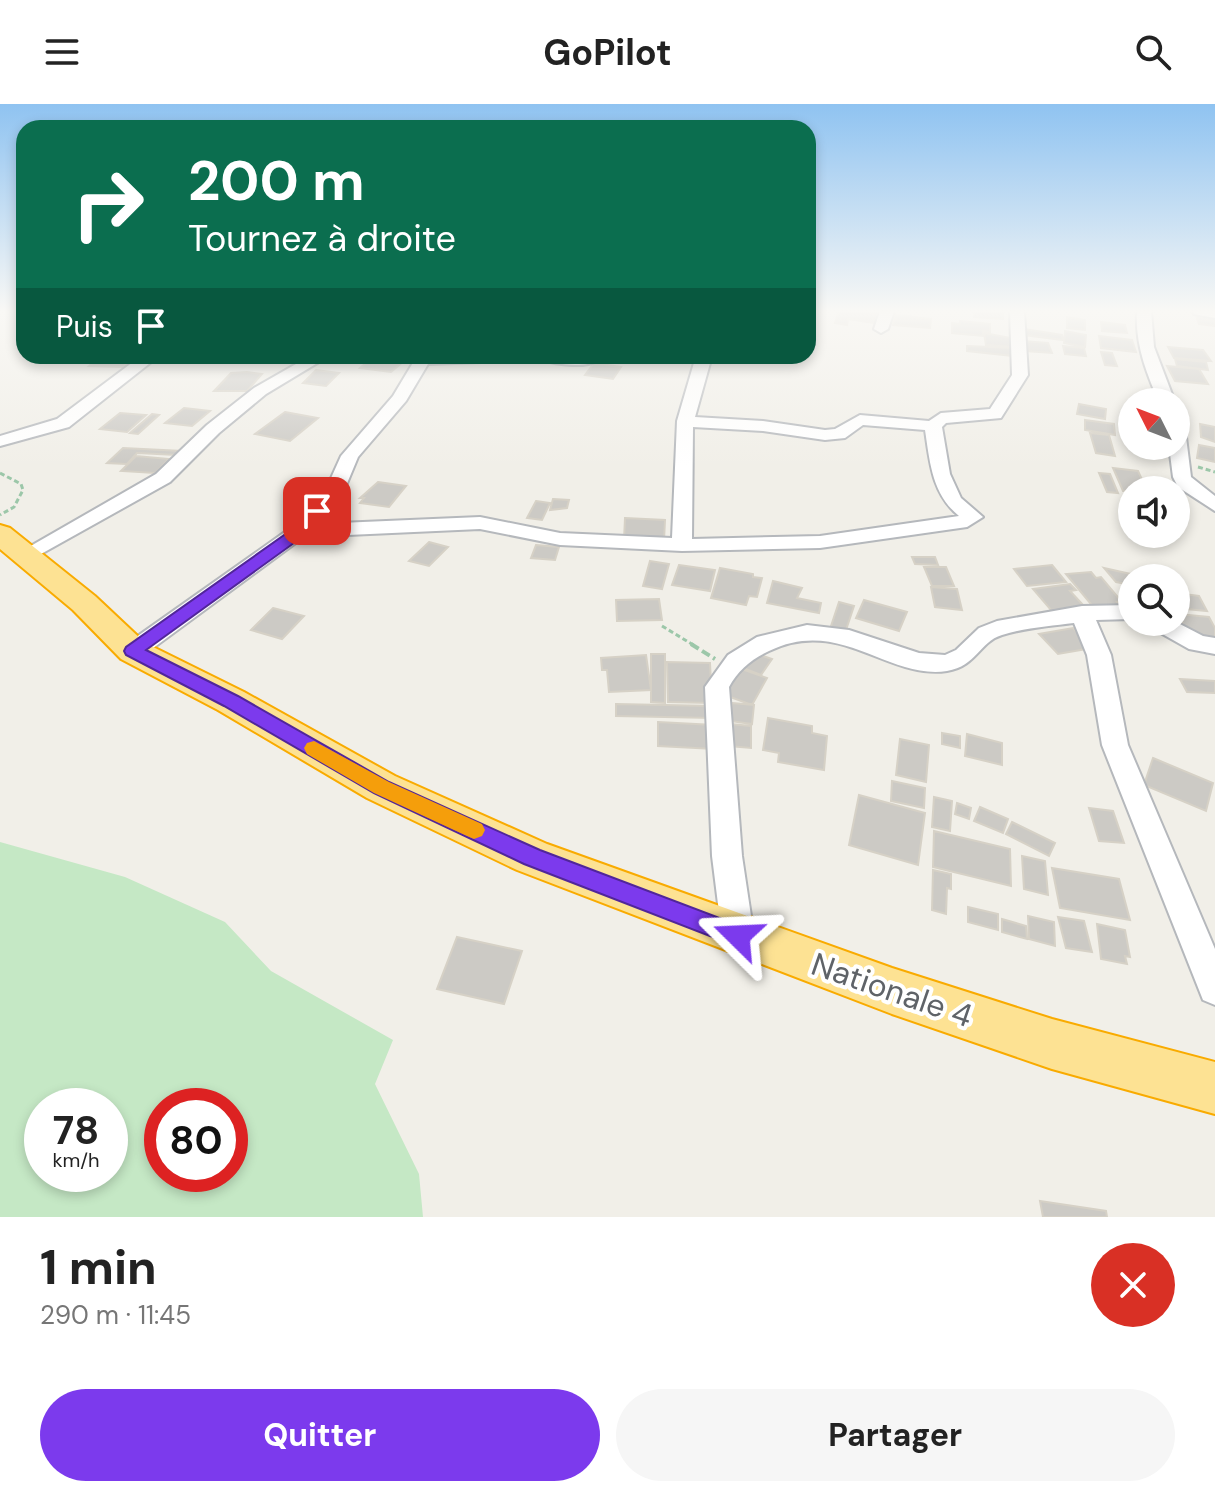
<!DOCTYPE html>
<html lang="fr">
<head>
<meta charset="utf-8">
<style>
  :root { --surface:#fff; --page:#f6f6f6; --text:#222; --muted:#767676; --accent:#7c3aed }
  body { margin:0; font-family:"DM Sans",sans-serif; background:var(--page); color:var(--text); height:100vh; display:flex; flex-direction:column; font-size:30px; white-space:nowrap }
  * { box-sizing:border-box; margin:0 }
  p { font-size:26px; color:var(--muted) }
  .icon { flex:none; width:44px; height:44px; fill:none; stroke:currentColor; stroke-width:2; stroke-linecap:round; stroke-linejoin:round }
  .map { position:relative; height:1113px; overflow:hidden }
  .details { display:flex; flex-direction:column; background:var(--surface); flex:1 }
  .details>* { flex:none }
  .guide { position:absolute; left:16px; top:16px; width:800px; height:244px; border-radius:24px; box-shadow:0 4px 12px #0003; background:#0b6e4f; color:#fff; overflow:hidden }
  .needle { width:52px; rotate:312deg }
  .buttons { position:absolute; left:1118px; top:284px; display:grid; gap:16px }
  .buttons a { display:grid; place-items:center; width:72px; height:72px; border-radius:50%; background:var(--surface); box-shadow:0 4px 12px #0003; font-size:40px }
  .speed { position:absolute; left:24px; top:984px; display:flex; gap:16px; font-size:40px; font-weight:700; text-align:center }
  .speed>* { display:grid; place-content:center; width:104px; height:104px; border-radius:50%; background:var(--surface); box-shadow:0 4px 12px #0003; line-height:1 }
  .speed small { font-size:20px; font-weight:400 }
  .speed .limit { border:12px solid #d22; background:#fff; color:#111 }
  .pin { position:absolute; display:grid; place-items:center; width:68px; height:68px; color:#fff; margin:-34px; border-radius:16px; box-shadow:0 4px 12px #0006 }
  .me { position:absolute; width:88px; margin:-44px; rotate:291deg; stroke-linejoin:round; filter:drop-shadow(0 0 6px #0008) }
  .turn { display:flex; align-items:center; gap:28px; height:168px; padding:0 40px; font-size:36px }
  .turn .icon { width:104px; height:104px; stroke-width:2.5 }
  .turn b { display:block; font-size:56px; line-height:68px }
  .then { display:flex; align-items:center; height:76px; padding:0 40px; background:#0003; gap:16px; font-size:30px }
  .round { display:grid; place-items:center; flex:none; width:84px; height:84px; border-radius:42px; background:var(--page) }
  .headline { display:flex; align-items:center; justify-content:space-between; height:136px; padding:0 40px }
  h1 { font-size:48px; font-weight:700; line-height:60px }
  .cta { display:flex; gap:16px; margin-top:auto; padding:16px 40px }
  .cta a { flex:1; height:92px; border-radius:48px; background:var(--accent); color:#fff; font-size:32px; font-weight:700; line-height:92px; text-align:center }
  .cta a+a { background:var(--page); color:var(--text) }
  header { display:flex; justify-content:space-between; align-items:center; height:104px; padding:0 40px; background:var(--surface); font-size:36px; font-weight:700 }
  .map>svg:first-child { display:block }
  .green { fill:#c5e8c5; fill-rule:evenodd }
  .building { fill:#cccac5; stroke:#d6d1c6; stroke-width:2 }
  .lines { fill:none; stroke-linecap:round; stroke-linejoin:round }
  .minor-casing { stroke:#b5b8bc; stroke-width:4 }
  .highway-casing { stroke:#f9ab00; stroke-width:4 }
  .path-far1 { stroke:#9cc7a9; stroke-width:3; stroke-dasharray:5 3; stroke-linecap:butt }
  .path { stroke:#9cc7a9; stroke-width:4; stroke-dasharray:9 4; stroke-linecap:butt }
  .minor { fill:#fff; fill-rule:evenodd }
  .highway { fill:#fde293; fill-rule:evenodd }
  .route { fill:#7c3aed; stroke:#51269a; stroke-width:2 }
  .slow { fill:#f59e0b }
  .labels { text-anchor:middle; stroke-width:8; stroke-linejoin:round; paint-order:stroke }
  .near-street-label { font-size:32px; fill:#5f6368; stroke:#fff }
</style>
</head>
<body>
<header><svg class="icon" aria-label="menu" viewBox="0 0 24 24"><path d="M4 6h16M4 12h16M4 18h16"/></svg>GoPilot<svg class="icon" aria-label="search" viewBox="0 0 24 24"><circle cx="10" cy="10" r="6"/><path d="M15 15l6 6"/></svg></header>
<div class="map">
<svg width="1215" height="1113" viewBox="0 0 1215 1113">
  <rect width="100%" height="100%" fill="#f1efe8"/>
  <path class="green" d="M0,738L125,773L225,818L271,867L393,936L375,980L419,1070L423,1113H0ZM42,1002H110V1070H42ZM162,1002H230V1070H162Z"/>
  <path class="building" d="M839,207H854L877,210L875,219L848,215L847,221L835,219Z
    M974,207H1003V215L974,213Z
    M896,211L931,215L930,224L893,221Z
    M1196,212L1215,214V222L1199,220Z
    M1067,213L1085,216V226L1067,224Z
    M960,217L990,220V228L983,227V232L952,229V219L960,220Z
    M1101,218L1125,221L1127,229L1102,227Z
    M1024,225L1062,231L1063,236L1024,231Z
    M1065,227L1086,231L1085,243L1064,239Z
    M984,229L1011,234L1013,243L986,241Z
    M1099,232L1132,236L1136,248L1101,244Z
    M1022,237L1048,239L1052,249L1025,247Z
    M967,242L1013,244L1014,252L967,247Z
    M1063,242L1084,244L1086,252L1065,250Z
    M1168,243L1203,246L1211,257L1174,254Z
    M1101,248L1112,249L1117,262L1105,261Z
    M374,252H410L391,268L360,264Z
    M98,254L132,255L123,263L89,262Z
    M1175,255L1206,258L1208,266L1177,262Z
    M594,259L621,263L613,275L585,271Z
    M1167,262L1199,265L1208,280L1175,277Z
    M316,266L339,269L326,282L303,279Z
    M247,268L262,270L247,287H214L231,269Z
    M1079,300L1106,305L1105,315L1077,310Z
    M184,304L210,307L192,322L165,319Z
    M285,308L318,314L290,337L255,330Z
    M120,309L146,311L127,328L100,325Z
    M152,310L159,311L138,330L130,329Z
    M1085,316L1114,320L1115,331L1085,326Z
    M1200,320L1215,323V338L1201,333Z
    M1090,329L1109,331L1115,352L1096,349Z
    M1199,341L1215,344V358L1197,354Z
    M123,344L181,347L177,351L137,349L127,360L107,359Z
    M136,352L169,355L155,369L121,367Z
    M1113,364L1138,367L1147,386L1123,387Z
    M1099,369L1110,370L1118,389L1107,388Z
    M378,378L406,382L389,403L360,399L364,394H360Z
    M553,395L569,396L567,404L550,406Z
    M536,397L550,399L542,416L527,414Z
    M625,414L665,416L664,437L624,436Z
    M429,438L448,443L429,462L409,457Z
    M536,441L559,443L555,456L531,454Z
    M912,453H935L938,461L915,460Z
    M650,457L669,460L662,485L643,482Z
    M679,461L715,466L710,487L672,481Z
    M1052,461L1066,478L1027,482L1014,465Z
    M924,463H946L954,482H932Z
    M720,464L753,470V473L762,474L757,493L749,492L746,501L711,494Z
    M1104,464L1135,471L1137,474H1132V481L1116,478Z
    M1091,468L1096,474L1101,473L1122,498H1117L1121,503L1095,505L1066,470Z
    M773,477L802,484L797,494L821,499L819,509L767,499Z
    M1070,480L1076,486L1070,487L1084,502L1051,506L1033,485Z
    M931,483L957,485L962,506L935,503Z
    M1176,489L1199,492L1207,507L1176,504Z
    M659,495L662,516L617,517L616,496Z
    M864,496L907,508L899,527L856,514Z
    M839,498L854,502L845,529L830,525Z
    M273,504L304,512L282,535L251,526Z
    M1178,510L1209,513L1215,524V534L1189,532Z
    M1073,524L1092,544L1058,550L1039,530Z
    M754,549L772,555L761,571L743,564Z
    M651,550H665V599L651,598Z
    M646,551L651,586L609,588L607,566H602L601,554Z
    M667,558L710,559L712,599L668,598Z
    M739,564L767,574L752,601L722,590Z
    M1180,575L1215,577V589L1187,588Z
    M732,599L754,601L752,620L730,617Z
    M616,600L713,602V614L616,612Z
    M768,614L812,622V629L827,632L824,666L778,658L779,649L763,646Z
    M658,618L714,621V645L658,642Z
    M730,620L751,622V644L729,642Z
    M942,629L960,632V644L942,640Z
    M967,630L1002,639V661L965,652Z
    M900,635L929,641L926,678L896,671Z
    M1153,654L1213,679L1206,707L1144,681Z
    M892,677L925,684L924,704L891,697Z
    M859,691L925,709L918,761L849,741Z
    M934,693L952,697L950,727L932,723Z
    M957,699L971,704L969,715L955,710Z
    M980,703L1008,715L1003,729L974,717Z
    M1089,704L1113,707L1124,739L1099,737Z
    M1012,718L1055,739L1049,752L1006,730Z
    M934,727L1010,745L1011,782L933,763Z
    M1022,752L1045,757L1048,791L1024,785Z
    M1052,764L1119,775L1130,816L1060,804Z
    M933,766L951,770V785L947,784L946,810L932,806Z
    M968,803L998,810V826L968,818Z
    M1028,812L1054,818L1055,842L1029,835Z
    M1058,813L1084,817L1092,848L1066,844Z
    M1002,815L1026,822L1027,835L1002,828Z
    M1097,820L1125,826L1130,853L1125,852L1127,860L1101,855Z
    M457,833L522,847L504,900L437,885Z
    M1040,1097L1106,1107L1107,1113H1043Z"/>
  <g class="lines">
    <g class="minor-casing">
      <path id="minor" d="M880,207H894L888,225L881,229L874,225Z
        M1010,207H1024L1028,271L1001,314L946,319L942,323L950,370L961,394L983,413L967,423L820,444L682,447L560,441L480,425L304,433L141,553H125L121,547L125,541L292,423L327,383L341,352L393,292L417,252H516L508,257L428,260L406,297L358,353L343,389L316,420L480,413L560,429L672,434L677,317L696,252H712L695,313L763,317L825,326L835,325L860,311L929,317L941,309L990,305L1012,271ZM863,321L925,326C930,359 932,390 959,412L820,432L692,435L693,323L763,327L825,336L845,334Z
        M1137,207H1151L1154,243L1175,298H1159C1146,268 1135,240 1137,207Z
        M1192,207H1215V214L1194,210Z
        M141,252H159L69,323L0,342V332L57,315Z
        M310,252H329L266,290L219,329L170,378L32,455H18L15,451L156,370L207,321L254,284Z
        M535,252H584L596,257C584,265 547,260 535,252Z
        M1176,320L1185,325L1191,373L1215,392V407L1178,383L1173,373L1169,342H1176Z
        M1132,501V515L1096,516L1111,551L1128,641L1215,845V901L1203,896L1102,641L1087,551L1074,519C1051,522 1024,524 1002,531C979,538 977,562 947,567C888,576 840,512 769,547C752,555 738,566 729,583L742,752L754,832L749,842L738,847L727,842L722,832L712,752L705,583L728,551L757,533L807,521L849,526L919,549L945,551L956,546L979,524L997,517L1082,502Z
        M1147,518H1176L1203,532L1215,534V550L1189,545L1150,523Z"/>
    </g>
    <g class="highway-casing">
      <path id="highway" d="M0,421L10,424L95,492L145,539L244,588L395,672L547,740L892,864L1052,915L1215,958V1010L1052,965L892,910L517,766L367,694L218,606L121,555L73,506L0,445Z"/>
    </g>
    <path class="path-far1" d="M1198,363L1215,368
      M0,369L21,380L23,386L14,403L0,411
      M662,522L695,542"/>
    <path class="path" d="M691,540L715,555"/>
    <use href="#minor" class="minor"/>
    <use href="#highway" class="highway"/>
  </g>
  <linearGradient id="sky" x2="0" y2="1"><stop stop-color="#8fc3f1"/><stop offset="0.57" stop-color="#f9f8f5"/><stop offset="1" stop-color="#f9f8f5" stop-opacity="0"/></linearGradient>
  <rect width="1215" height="363" fill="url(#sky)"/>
  <path class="route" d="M317,403L325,407L305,431L146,546L238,592L389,678L540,746L746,824L750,832L746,839L738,843L524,760L374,689L224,602L126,551L124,547L126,543L294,424L312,404Z"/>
  <path class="slow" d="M314,637L389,678L482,720L485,726L482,732L474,735L467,732L374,689L307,650L304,644L307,639Z"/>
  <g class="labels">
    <g class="near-street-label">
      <text transform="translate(892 886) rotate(19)" y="11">Nationale 4</text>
    </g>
  </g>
</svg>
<div class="buttons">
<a><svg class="needle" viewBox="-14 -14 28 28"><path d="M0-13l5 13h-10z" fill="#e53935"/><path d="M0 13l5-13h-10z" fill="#767676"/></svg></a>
<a><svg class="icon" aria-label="sound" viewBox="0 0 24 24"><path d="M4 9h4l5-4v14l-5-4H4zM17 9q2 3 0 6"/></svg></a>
<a><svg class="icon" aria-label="search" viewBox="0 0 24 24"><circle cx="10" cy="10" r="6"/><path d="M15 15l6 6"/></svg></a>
</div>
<div class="speed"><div>78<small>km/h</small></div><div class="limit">80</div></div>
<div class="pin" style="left:317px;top:407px;background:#d93025"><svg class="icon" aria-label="arrive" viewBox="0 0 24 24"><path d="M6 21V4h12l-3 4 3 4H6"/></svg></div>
<svg class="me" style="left:738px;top:832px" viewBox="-20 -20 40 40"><path d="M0-17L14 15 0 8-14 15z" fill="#7c3aed" stroke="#fff" stroke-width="4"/></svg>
<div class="guide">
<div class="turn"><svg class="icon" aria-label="right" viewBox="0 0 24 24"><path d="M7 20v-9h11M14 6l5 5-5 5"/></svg><div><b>200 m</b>Tournez à droite</div></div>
<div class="then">Puis<svg class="icon" aria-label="arrive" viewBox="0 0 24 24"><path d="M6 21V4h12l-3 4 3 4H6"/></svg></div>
</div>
</div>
<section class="details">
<div class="headline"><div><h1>1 min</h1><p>290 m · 11:45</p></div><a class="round" style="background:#d93025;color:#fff"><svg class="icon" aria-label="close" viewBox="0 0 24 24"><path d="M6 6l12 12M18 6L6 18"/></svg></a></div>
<div class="cta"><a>Quitter</a><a>Partager</a></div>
</section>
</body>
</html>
